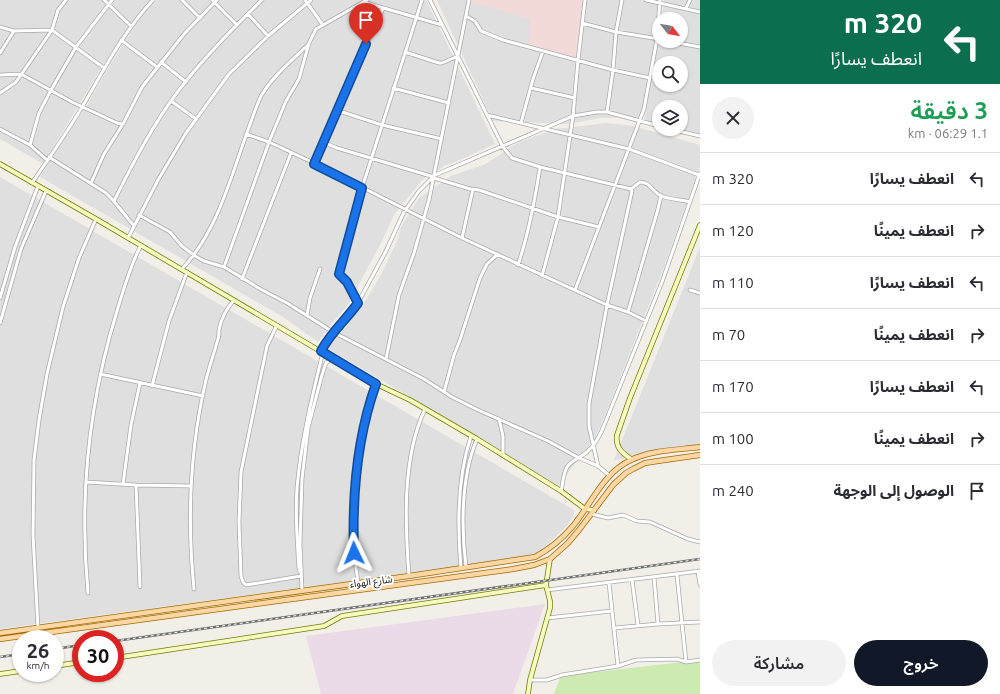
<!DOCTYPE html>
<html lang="ar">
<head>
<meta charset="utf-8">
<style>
  :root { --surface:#fff; --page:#f2f2f3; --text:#2b2b33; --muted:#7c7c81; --line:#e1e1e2; --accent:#111827 }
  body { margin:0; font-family:Ubuntu,"Noto Sans Arabic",sans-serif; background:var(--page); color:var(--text); direction:rtl; height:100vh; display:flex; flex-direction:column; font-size:15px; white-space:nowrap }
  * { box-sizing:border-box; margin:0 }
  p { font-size:13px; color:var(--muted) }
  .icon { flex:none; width:22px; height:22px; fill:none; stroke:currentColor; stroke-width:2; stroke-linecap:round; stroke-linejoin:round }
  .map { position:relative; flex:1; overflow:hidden; direction:ltr }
  .details { display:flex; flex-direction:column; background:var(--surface); width:300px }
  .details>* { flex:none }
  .hud { background:#0b6e4f; color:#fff; overflow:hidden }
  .needle { width:26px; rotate:121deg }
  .fabs { position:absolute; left:652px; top:12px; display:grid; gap:8px }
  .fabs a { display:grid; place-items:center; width:36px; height:36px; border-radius:50%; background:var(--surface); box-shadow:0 1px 3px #0004; font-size:20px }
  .speed { position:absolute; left:12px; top:630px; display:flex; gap:8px; font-size:20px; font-weight:700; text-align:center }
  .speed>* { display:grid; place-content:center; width:52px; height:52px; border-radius:50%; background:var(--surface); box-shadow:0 1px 3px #0004; line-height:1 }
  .speed small { font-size:10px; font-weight:400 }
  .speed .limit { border:6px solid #d22; background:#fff; color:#111 }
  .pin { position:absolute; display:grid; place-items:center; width:34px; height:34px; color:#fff; margin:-41px -17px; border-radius:50% 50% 50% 0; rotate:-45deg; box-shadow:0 0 4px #0007 }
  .pin .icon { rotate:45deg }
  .me { position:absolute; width:44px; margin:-22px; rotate:358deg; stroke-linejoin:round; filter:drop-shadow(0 0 3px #0008) }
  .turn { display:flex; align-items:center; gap:14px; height:84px; padding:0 12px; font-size:18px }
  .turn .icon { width:52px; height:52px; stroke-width:2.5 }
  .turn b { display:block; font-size:28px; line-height:34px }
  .round { display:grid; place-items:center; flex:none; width:42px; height:42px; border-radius:21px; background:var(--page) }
  .headline { display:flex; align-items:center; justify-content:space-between; height:68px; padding:0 12px }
  h1 { font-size:24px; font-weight:600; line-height:30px; color:#1e9e55 }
  .cta { display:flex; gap:8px; margin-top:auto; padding:8px 12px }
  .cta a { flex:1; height:46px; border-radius:24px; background:var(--accent); color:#fff; font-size:16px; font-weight:600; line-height:46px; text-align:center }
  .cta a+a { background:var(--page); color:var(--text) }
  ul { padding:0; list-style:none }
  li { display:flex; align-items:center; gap:12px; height:52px; padding:0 12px; border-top:1px solid var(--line) }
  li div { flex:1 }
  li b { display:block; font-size:15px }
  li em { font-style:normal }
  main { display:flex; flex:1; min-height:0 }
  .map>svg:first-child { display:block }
  .residential { fill:#e0dfdf; fill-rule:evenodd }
  .commercial { fill:#f2dad9 }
  .industrial { fill:#ebdbe8 }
  .grass { fill:#cdebb0 }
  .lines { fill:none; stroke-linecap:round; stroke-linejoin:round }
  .street-casing { stroke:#a9a9a9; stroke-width:4.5 }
  .secondary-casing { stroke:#707d05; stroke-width:5.5 }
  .primary-casing { stroke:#a06b00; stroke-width:6 }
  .street { stroke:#fff; stroke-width:3 }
  .secondary { stroke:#f7fabf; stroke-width:4 }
  .primary { stroke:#fcd6a4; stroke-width:4.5 }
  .rail-casing { stroke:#707070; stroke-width:2.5 }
  .rail { stroke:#fff; stroke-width:1; stroke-dasharray:3; stroke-linecap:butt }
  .route-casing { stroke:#114b97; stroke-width:10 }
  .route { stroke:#1a73e8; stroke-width:7 }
  .labels { text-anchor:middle; stroke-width:4; stroke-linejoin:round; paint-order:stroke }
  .street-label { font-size:10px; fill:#222; stroke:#fff }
</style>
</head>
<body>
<main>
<section class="details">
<div class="hud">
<div class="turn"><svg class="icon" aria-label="left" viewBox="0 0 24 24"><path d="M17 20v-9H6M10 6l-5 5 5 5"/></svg><div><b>320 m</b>انعطف يسارًا</div></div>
</div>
<div class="headline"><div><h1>3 دقيقة</h1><p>1.1 km · 06:29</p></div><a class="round"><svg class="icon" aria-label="close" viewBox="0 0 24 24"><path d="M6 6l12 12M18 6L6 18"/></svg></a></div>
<ul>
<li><svg class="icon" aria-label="left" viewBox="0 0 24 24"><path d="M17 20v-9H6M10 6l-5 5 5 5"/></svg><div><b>انعطف يسارًا</b></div><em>320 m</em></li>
<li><svg class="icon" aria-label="right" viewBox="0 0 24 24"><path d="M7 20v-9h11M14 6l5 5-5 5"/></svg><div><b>انعطف يمينًا</b></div><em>120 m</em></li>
<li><svg class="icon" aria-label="left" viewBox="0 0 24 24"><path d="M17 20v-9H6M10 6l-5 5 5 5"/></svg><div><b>انعطف يسارًا</b></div><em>110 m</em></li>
<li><svg class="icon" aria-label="right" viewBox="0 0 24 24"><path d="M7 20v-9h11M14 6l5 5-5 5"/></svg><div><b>انعطف يمينًا</b></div><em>70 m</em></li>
<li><svg class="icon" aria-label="left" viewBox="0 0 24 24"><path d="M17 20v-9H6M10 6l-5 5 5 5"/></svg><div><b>انعطف يسارًا</b></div><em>170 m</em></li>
<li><svg class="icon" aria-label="right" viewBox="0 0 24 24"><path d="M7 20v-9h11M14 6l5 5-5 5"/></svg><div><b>انعطف يمينًا</b></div><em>100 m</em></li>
<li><svg class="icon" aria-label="arrive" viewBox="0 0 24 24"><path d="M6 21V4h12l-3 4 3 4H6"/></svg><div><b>الوصول إلى الوجهة</b></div><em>240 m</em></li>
</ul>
<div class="cta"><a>خروج</a><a>مشاركة</a></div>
</section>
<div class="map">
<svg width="700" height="694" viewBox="0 0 700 694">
  <rect width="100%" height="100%" fill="#f2efe9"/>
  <path class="residential" d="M0,0H152L131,23L99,72L43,164L0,139Z
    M157,0H426L495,144L462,159L444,166L422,180L394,215L381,243L348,305L331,324L318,342L283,317L40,177L52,157L87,105L107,70L141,15Z
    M437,0H659L656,41L643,117L601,118L567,124L493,121Z
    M664,0H700V136L675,129H681V107H659V125L644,121L659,40V41H681V19H661ZM659,63H681V85H659Z
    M606,123L633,126L700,145V166L664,267L604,418L595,438L558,486L478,437L327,348L342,332L361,308L382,273L398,239L401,227L419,198L451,176L486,164L519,142L556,129Z
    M0,177L574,510V515L567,526L545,547L536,553L527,556L380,577L0,629Z
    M700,247V448L614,460Z"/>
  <path class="commercial" d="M465,0H586L578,60L529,47L530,19Z"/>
  <path class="industrial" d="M545,604L513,694H321L306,636Z"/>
  <path class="grass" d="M700,660V694H554L561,676Z"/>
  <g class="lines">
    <g class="street-casing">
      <path id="street" d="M104,0L131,26
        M182,0L200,18
        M212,0L237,25
        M305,0L323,25
        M430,0L503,147L512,158L540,167L631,189L632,191L607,305L628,312L646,321
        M646,0L700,12
        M363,2L442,25
        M686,8L690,0
        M248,14L268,36
        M466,16C477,22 475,21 481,31L503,40L613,70L650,78
        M582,23L616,32L659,39
        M0,27L14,31L52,30L104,68
        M121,40L157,67
        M667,41L700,47
        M405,52L439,63H442L458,56
        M0,53L14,31
        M161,62L186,82
        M0,75L21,74L72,102L117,123L123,124
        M393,88L449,103
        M531,88L575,98
        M0,93L16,82L52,30L58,10L66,0
        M171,101L196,119
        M336,110L382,125L442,139
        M607,112L613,70L616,32L622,0
        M487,115L629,149L699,175
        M521,123L533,79L543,51
        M0,129L30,145L47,160
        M670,129L700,136
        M246,134L269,142L314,163L462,238L607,305L589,404V426L598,466L610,476
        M323,142L337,148L434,177
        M30,145L39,113L51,90L76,47L112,0
        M49,157L106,193L112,199L134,226
        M314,163L347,86L383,8
        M434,178L470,189L479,190L558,217L599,227
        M32,183C49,158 67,133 82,107C104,70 123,32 153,0
        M91,183L104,154L123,124L142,87L184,34L217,0
        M631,189L640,182C650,182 653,192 661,196C669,199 681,200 690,202
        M114,201C133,163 153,124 179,90C204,57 233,28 262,0
        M139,215L170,232L182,246L195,256L204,261L224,267L262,290L287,303L333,332L424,379L452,397L478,410L548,441L579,458L598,466
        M128,238L158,180L186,133L229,74L268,36L311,0
        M462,238L473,189
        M518,265C529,232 535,200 540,167
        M224,267L269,142L286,101L299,79L309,43L316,29L367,0
        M182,269C218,230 230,179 248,130C252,119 256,107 261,96C273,76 291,61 308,45
        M542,276L558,217L573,116L578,60L585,0
        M242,279L291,153
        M575,290L644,109L657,39L660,0
        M690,290L700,293
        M0,298L15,247L38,186
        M358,303L347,282L339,274L362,188L422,0
        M628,312L658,209L661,195
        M307,315L310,298L320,269
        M0,323L21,249L46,191
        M277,325L267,346L241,472L239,522L241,576L243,582L246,585L301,576
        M321,351L330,335L349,315L359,301L386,251L404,212L419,191L435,175L573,116L597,112H607L659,126
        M386,359L399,295L414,253L429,200L469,0
        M100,374L203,396
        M152,386L169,321L187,272
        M444,392L454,355L460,340L480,278L487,264L498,254
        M499,419L503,436V455
        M86,482L136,485L191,486
        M123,484L131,425L140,383
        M136,485L140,587
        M561,491C563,484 563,474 567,467C572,460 581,457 587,452C596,444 601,434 605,423L662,282L700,173
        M592,514L608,518L623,515L637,521L650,522L688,539L700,542
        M466,567C461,528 461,476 477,439
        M461,568C457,524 457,478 471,436
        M698,571L700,585
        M300,572L299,568C297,542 295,515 297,488C301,442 312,397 323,352
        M677,575L686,662
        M409,576C405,523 402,458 425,409
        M654,577L658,624
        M632,580L638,625
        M358,582C348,521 355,443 376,384
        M609,583L618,666
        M194,589C187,519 190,448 206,380C209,367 214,354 217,342C219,338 219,334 219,330C221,319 227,308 234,300
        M302,590L300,543L302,479L308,428L322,375L326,363L333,358
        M547,590L700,571
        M88,593C79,498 89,402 117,311C124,288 130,266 141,245
        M547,618L612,611
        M38,628L33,535L34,460L39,420L47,374L63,307L79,258L96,219
        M614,628L658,624L700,622
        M530,680H547L562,675L618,666L636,660L677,659L686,662L700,660"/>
    </g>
    <g class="secondary-casing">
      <path id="secondary" d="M0,164L96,219L376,384L410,400L477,439L561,491L585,509L594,510
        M631,459C622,453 615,447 617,435L630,398L700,225
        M115,658L324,626L342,616L546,585
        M55,666L81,662
        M0,674L21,671
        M528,694L530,680L550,608V601L546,585L550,559"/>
    </g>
    <g class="primary-casing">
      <path id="primary" d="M0,633L409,576L535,557C550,549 562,539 573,526C591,504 604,472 631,460C651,450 678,450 700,447
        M0,639L513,569L534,565L550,559L568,543L579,530L613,485L626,473L633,469L645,463L658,461L700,455"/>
    </g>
    <use href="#street" class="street"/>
    <use href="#secondary" class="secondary"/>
    <use href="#primary" class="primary"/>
    <g class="rail-casing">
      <path id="rail" d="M115,641L700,559
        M55,649L81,645
        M0,657L21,654"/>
    </g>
    <use href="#rail" class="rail"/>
  </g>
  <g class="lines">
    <g class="route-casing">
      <path id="route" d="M354,553C352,497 357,437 376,384L321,351C331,332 346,320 358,303L347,282L339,274L362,188L314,164L366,44"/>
    </g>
    <use href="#route" class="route"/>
  </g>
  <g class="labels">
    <g class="street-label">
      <text transform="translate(371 581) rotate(-7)" y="4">شارع الهواء</text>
    </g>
  </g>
</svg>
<div class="fabs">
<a><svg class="needle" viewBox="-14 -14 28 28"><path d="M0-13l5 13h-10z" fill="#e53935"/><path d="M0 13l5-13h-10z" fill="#7c7c81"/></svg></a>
<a><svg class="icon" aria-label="search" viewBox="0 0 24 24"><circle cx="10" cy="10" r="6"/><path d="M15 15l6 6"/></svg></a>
<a><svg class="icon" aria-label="layers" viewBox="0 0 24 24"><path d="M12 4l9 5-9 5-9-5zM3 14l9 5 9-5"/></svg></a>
</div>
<div class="speed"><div>26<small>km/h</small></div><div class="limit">30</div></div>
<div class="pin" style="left:366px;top:44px;background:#d93025"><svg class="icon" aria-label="arrive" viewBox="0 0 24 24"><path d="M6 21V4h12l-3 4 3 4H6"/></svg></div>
<svg class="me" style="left:354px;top:553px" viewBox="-20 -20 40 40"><path d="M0-17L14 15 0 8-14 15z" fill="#1a73e8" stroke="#fff" stroke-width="4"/></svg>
</div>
</main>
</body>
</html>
